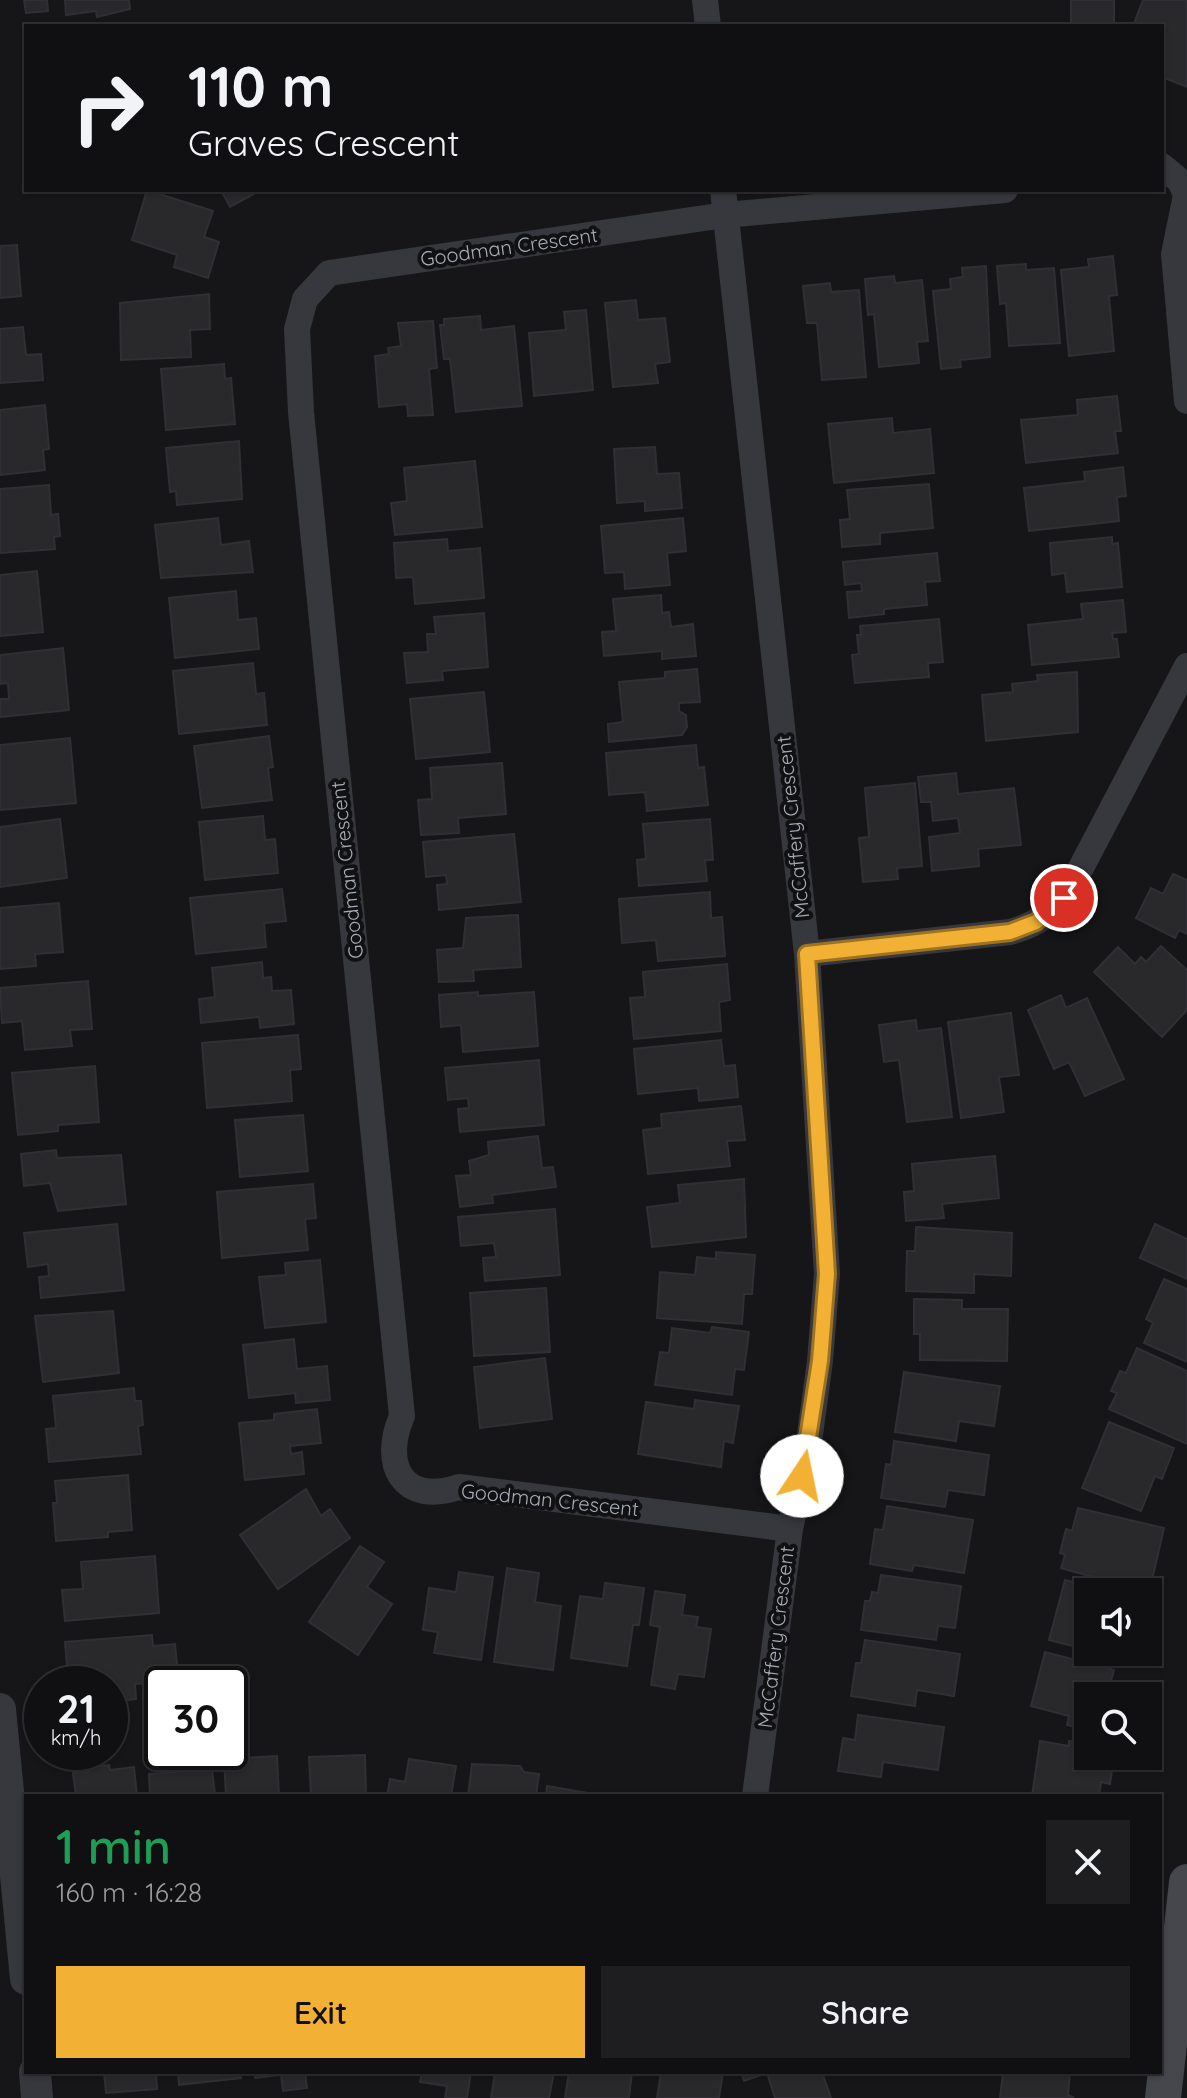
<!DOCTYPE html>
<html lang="en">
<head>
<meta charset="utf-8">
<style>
  :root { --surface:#101012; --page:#1e1e20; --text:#f1f3f6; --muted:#9c9d9f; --line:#303032; --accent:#f2b134 }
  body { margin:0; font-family:Quicksand,sans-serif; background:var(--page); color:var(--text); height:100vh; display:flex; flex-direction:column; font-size:30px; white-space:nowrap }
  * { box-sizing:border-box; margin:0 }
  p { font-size:26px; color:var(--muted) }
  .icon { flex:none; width:44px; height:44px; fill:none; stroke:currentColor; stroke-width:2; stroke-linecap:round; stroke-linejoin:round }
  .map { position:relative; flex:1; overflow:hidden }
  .side { position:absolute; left:24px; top:1794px; width:1138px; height:280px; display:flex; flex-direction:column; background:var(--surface); border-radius:0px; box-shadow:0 2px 6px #0004,0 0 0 2px var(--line) }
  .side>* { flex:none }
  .hud { position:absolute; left:24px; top:24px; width:1140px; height:168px; border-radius:0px; box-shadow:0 2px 6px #0004,0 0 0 2px var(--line); background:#101012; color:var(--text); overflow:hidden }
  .buttons { position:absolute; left:1074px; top:1578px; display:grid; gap:16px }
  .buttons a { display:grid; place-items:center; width:88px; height:88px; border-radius:0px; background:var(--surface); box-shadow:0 2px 6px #0004,0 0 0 2px var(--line); font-size:40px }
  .speed { position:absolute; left:24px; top:1666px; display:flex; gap:16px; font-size:40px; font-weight:700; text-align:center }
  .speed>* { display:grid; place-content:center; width:104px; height:104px; border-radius:50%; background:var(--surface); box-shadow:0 2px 6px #0004,0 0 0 2px var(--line); line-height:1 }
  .speed small { font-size:20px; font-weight:400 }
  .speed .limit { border:4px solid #111; border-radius:12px; background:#fff; color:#111 }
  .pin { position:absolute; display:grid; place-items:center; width:68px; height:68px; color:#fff; margin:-34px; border:4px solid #fff; border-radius:50%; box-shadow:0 2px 8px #0007 }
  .me { position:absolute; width:88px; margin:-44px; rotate:11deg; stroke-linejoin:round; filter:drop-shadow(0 0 6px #0008) }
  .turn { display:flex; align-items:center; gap:28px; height:168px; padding:0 32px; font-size:36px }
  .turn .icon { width:104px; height:104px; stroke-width:2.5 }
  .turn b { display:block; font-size:56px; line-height:68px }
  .round { display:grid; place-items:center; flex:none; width:84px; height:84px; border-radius:0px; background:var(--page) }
  .summary { display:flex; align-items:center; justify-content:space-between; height:136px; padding:0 32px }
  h1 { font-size:48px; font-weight:600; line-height:60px; color:#1e9e55 }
  .action { display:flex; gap:16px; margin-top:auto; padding:16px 32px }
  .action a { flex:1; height:92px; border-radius:0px; background:var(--accent); color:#111; font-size:32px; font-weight:600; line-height:92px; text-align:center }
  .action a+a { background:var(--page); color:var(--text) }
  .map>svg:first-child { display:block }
  .building { fill:#29292c; stroke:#303034; stroke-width:2 }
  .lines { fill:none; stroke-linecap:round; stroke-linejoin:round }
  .minor { stroke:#37383d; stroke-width:26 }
  .tertiary { stroke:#37383d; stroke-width:32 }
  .secondary { stroke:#45474d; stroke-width:36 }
  .route-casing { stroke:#9d7322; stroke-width:20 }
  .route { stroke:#f2b134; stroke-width:14 }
  .labels { text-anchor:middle; stroke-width:8; stroke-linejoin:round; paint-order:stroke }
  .street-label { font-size:20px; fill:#a8adb8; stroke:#111113 }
</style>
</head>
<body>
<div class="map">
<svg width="1187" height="2098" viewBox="0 0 1187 2098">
  <rect width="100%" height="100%" fill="#161618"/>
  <path class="building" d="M24,0H47L48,11L26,13Z
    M65,0H129L130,9L97,17L96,11L66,15Z
    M1071,0H1114V26H1071Z
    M1143,0H1187V87L1162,77V26H1133Z
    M147,190L213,211L204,237L219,242L208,278L174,267L177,255L132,240Z
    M221,190H261L230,207Z
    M17,245L21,296L0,298V246Z
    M1113,256L1117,295L1109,296L1114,351L1069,356L1061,270L1089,267L1088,259Z
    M1026,264V270L1054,268L1060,343L1009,346L1006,303L1000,304L997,266Z
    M986,266L990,357L960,360L961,367L941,369L933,291L951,289L950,279L963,277L962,268Z
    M894,276L895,283L922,280L928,341L917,342L919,363L879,367L874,314L868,315L865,279Z
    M830,283L831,292L859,290L866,377L822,380L817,323H807L803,286Z
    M209,294L210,329L190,330L191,357L121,360L120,303Z
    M636,300L638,320L665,318L670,362L655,364L658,383L613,387L605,303Z
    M586,310L593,390L534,396L529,333L566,330L564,312Z
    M480,316L481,330L514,326L522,406L456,412L450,359H444L440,325H444V319Z
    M433,321L437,368L429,369L433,415L408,416L407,404L379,407L375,356L389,354L388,348L401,346L398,323Z
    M23,327L26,355L41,354L43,380L0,383V329Z
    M224,364L225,379L231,378L235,424L166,430L161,369Z
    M1117,396L1121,431H1115L1118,453L1026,463L1021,420L1078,415L1077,400Z
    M45,405L49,449L43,450L45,470L0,475V410Z
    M892,418L893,433L930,429L934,473L834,483L828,424Z
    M239,441L242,499L177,505L176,491L170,492L166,448Z
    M655,447L657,474L679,473L682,508L645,511V501L617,503L614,449Z
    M475,461L482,527L395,535L391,503L407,501L404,468Z
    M1123,467L1126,496L1117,497L1119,521L1029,531L1024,488L1085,481L1084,472Z
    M929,484L933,528L880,533V544L842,547L840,520L850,519L847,490Z
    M49,485L51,515L58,514L60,536L54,537L55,549L0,553V489Z
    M218,518L221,545L249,541L253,572L161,578L155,525Z
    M683,518L686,551L667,553L670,585L625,589L624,572L605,573L601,526Z
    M1112,537V544L1118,543L1122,587L1067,592L1065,573L1052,575L1050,543Z
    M447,539L448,551L480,548L484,598L415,604L413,577L396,578L394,543Z
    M937,553L940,581L925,582L927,605L884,609V614L849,618L847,592L862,591L861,583L845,585L843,562Z
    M37,571L43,632L0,636V575Z
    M236,591L238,620L256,618L259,649L175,658L169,598Z
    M661,595L662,613L669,612L671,627L693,624L696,656L662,659V651L604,656L602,632L616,631L613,599Z
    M1123,600L1126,632L1112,633L1113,639H1117L1119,657L1032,665L1028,625L1083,619L1081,604Z
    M484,613L488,667L442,671L443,680L407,683L404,653L428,652L427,634H436L434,617Z
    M939,619L943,662L928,663L929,677L855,683L852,655L859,654L857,635H861L860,626Z
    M63,648L69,710L0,717V699H9L8,683L0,684V655Z
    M253,663L256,694L264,693L267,725L179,734L173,671Z
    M697,669L700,702L679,703V711L686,715L687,727L682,735L609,742L608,724L623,722L619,682L665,678V672Z
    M1077,672L1078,732L986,741L982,695L1013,692L1012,684L1038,681L1037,675Z
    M484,692L490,752L416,759L410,699Z
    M269,736L273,767L268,768L272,800L202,808L194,746Z
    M70,738L76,803L0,810V745Z
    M696,745L698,768L704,767L708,805L647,811L645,792L609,795L606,753Z
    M502,763L506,814L458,818L459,833L421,835L418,800L432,799L430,768Z
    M956,773L958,794L1014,788L1021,845L978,849L979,866L932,871L929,837L960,833L958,818L933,821L931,802H921L918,777Z
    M915,783L922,866L897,868L898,879L863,882L859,838L869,837L865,788Z
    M263,816L265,840L275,839L278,873L205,880L199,822Z
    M60,819L67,878L0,887V827Z
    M710,819L713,860H705L707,881L639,886L637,860L646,859L643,824Z
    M514,834L521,902L439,910L437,885L447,884L446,875L426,877L423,842Z
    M1173,874L1187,880V934L1179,930L1175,938L1136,918L1151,888L1163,894Z
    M282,889L286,921L264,923L266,947L196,954L190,898Z
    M710,892L711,918L722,917L725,956L658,961L656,940L622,943L619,899Z
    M59,903L63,952L35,954L36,966L0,969V908Z
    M518,915L521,967L473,970L474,981L439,982L437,950L463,948L466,918Z
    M1161,946L1187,970V1010L1162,1037L1094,972L1118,947L1135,964L1141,957L1146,962Z
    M262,962L263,978L271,977L272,991L291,990L294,1024L260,1028L259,1017L201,1023L199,999L215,997L212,968Z
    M727,964L730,1000L719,1002L721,1031L634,1039L630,998L645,997L643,972Z
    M88,981L92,1029L70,1030L72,1046L25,1050L22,1021L2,1023L0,988Z
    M478,992V996L534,992L538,1046L463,1052L461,1025L441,1027L439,995Z
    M1061,995L1066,1008L1087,998L1124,1079L1085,1096L1069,1062L1054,1069L1028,1010Z
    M1011,1013L1019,1075L999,1077L1004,1112L961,1118L948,1022Z
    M916,1020L917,1031L941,1028L952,1117L907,1122L899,1060L884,1062L879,1025Z
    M298,1035L301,1069L290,1070L292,1101L207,1108L202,1043Z
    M721,1040L724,1066L735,1065L738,1097L699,1101L698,1088L638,1094L634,1049Z
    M539,1060L544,1125L460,1132L458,1109L469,1108L468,1098L448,1100L445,1068Z
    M95,1066L99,1122L58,1125V1131L18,1135L12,1073Z
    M741,1106L745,1140L727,1141L730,1166L648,1174L643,1130L662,1128L661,1114Z
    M303,1115L308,1171L240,1177L235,1120Z
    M538,1136L542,1168L553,1167L556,1187L492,1195L493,1203L460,1207L456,1176L471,1175L469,1161L489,1155L488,1142Z
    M56,1150L57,1158L121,1155L126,1204L58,1211L50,1183L24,1186L21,1154Z
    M995,1156L999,1198L942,1204L944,1218L906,1221L904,1192L914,1191L912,1164Z
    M744,1179L746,1237L652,1247L647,1207L680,1203L678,1185Z
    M313,1184L316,1218L305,1219L308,1250L222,1258L217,1192Z
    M555,1209L560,1275L485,1281L483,1258L496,1257L494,1243L461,1246L458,1217Z
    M117,1224L124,1290L41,1298L39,1277L49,1276L48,1264L28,1267L24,1233Z
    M1155,1224L1187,1239V1279L1140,1258Z
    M916,1227L1012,1233L1011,1276L974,1274V1293L906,1291L907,1251H915Z
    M716,1252L755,1255L752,1294H744L742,1324L657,1318L660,1272L695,1275L697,1257L716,1259Z
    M320,1260L326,1322L265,1328L259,1277L286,1275L285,1263Z
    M1164,1279L1187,1289V1362L1144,1343L1153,1323L1146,1319Z
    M546,1288L550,1352L474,1356L470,1293Z
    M914,1299L962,1300V1309H1008L1007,1361L920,1360V1334H914Z
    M113,1311L119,1373L43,1382L35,1316Z
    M712,1327L749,1332L744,1370L735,1369L732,1395L655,1385L660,1352L669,1353L672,1328L710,1333Z
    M294,1339L297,1369L327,1366L330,1400L296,1403L295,1393L249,1398L243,1345Z
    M1137,1348L1187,1371V1444L1109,1409L1117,1393L1111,1391L1120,1371L1126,1373Z
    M545,1358L552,1419L480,1428L474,1367Z
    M904,1372L1000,1386L994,1426L959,1421L956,1441L895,1432Z
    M134,1388L135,1401H141L143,1425L138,1426L141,1454L49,1462L46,1429L56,1428L53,1396Z
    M695,1400L739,1406L733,1443L724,1441L721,1467L638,1454L646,1402L694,1409Z
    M317,1409L321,1443L290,1446L291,1454L302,1452L304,1474L245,1480L239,1423L274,1420V1414Z
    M1109,1422L1174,1448L1162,1479L1155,1476L1141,1511L1082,1488Z
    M894,1441L989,1455L984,1495L948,1490L945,1507L881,1498L886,1464L891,1465Z
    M128,1475L132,1530L108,1532V1537L56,1541L53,1503H57L55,1481Z
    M306,1489L321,1516L330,1509L350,1538L278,1589L240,1535Z
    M887,1506L973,1520L964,1573L914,1565L912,1571L870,1564L875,1529L883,1530Z
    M1078,1508L1164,1528L1149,1593L1061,1568L1065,1555L1060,1553L1066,1529L1072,1531Z
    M360,1546L384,1562L367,1587L392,1604L358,1655L309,1622Z
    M155,1556L159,1613L65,1621L62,1590L83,1589L81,1562Z
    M507,1568L539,1573L535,1602L561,1606L553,1670L494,1662Z
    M459,1572L493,1577L481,1660L434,1653L438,1632L423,1630L429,1588L456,1592Z
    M881,1575L961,1586L955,1628L938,1626L936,1640L861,1630L865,1601H870L872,1592L878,1593Z
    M1065,1580L1110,1592H1088V1650L1049,1640Z
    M605,1583L644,1588L639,1625H633L627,1666L571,1658L580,1596L603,1599Z
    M655,1591L685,1595L682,1615L698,1617L696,1627L711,1629L704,1677L678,1674L675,1689L651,1685L660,1627L650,1625Z
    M152,1635L153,1646L175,1644L178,1675L160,1676L155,1683L135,1684L136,1699L110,1702V1684H90L89,1676L68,1678L65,1642Z
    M865,1640L960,1654L954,1696L917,1690L915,1706L851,1696L856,1663H861Z
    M1045,1652L1114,1670L1107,1696H1088V1730L1067,1725L1069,1716L1031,1706Z
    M858,1715L944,1727L938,1770L883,1762L881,1777L838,1771L843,1738L855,1740Z
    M1040,1741L1069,1746V1741L1088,1744V1756H1114L1110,1784L1101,1782L1099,1796H1032Z
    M365,1755L366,1796H311L309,1757Z
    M277,1756L279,1796H226L224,1759Z
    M409,1759L456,1766L451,1796H387L390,1779L405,1782Z
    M472,1764L520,1766L524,1772L539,1774L536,1796H468Z
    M109,1765L110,1770L134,1767L137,1796H76L73,1773L88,1772L87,1767Z
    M212,1769L215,1796H150L149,1774Z
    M547,1786L605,1796H546Z
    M104,2072H156L157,2089L106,2093Z
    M178,2072H240L241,2078L179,2085Z
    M254,2072H305L307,2088L283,2091L281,2075L255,2078Z
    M422,2072H471L467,2098H445L447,2086L420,2082Z
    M495,2072H554L549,2098H491Z
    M569,2072H632L629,2098H565Z
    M661,2072H723L719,2098H657Z
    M741,2072H822L831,2098H775L767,2073L744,2081Z
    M1003,2072H1070L1068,2095L1074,2098H1000Z"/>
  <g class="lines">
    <path class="minor" d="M705,0L708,26
      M1162,166L1180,181L1186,195L1174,254L1187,401
      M723,190L807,954L827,1274L820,1361L808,1449L790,1529L755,1796
      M807,954L1010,932C1040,924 1057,909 1073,883L1187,666
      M790,1529L459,1487C402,1506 381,1464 402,1416L301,412L297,329L305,299L329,273L725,215L1005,190"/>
    <path class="tertiary" d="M0,1709L26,1979
      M35,2072L37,2098"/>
    <path class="secondary" d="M1163,2098L1187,1882"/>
  </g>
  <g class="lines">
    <g class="route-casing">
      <path id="route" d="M802,1476L820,1361L827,1274L807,954L1010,932L1036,922L1064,898"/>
    </g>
    <use href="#route" class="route"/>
  </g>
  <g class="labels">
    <g class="street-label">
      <text transform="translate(509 247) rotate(-8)" y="7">Goodman Crescent</text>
      <text transform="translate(793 827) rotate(-96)" y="7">McCaffery Crescent</text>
      <text transform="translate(347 870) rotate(-96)" y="7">Goodman Crescent</text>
      <text transform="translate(550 1500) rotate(6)" y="7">Goodman Crescent</text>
      <text transform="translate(776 1637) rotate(-83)" y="7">McCaffery Crescent</text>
    </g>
  </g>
</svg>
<div class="buttons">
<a><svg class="icon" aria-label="sound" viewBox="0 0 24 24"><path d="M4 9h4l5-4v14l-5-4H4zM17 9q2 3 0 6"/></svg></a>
<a><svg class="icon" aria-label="search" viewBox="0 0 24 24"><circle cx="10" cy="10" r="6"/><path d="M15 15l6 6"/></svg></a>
</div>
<div class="speed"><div>21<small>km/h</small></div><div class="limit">30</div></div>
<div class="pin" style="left:1064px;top:898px;background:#d93025"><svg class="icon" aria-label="arrive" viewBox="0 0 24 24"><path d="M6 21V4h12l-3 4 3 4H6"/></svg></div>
<svg class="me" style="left:802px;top:1476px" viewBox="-20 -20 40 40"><circle r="19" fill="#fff"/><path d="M0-13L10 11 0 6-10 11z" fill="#f2b134"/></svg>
<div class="hud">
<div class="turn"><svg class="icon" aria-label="right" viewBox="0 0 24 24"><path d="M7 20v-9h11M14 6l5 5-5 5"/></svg><div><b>110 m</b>Graves Crescent</div></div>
</div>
<section class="side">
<div class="summary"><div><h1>1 min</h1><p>160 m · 16:28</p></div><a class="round"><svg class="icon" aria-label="close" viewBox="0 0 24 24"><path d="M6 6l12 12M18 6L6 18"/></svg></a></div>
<div class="action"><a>Exit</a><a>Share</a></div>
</section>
</div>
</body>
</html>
